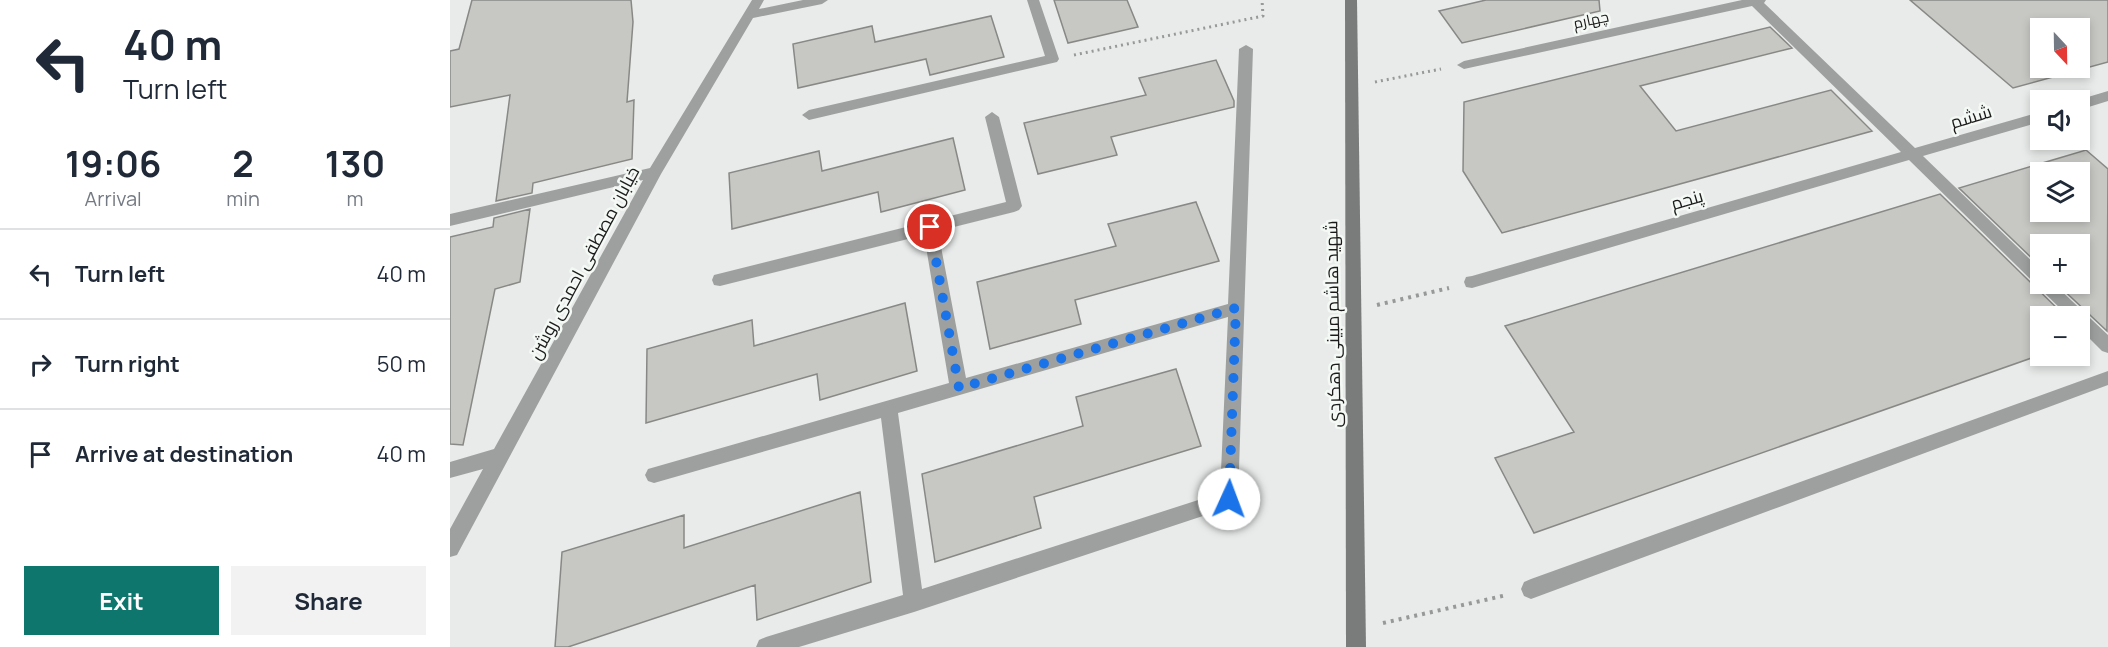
<!DOCTYPE html>
<html lang="en">
<head>
<meta charset="utf-8">
<style>
  :root { --surface:#fff; --page:#f2f2f3; --text:#1f2937; --muted:#747a83; --line:#e0e1e3; --accent:#0f766e }
  body { margin:0; font-family:Manrope,Cairo,sans-serif; background:var(--page); color:var(--text); height:100vh; display:flex; flex-direction:column; font-size:22px; white-space:nowrap }
  * { box-sizing:border-box; margin:0 }
  p { font-size:20px; color:var(--muted) }
  .icon { flex:none; width:33px; height:33px; fill:none; stroke:currentColor; stroke-width:2; stroke-linecap:round; stroke-linejoin:round }
  .map { position:relative; flex:1; overflow:hidden }
  .side { display:flex; flex-direction:column; background:var(--surface); width:450px }
  .side>* { flex:none }
  .hud { background:#fff; color:var(--text); overflow:hidden }
  .needle { width:39px; rotate:158deg }
  .controls { position:absolute; left:1580px; top:18px; display:grid; gap:12px }
  .controls a { display:grid; place-items:center; width:60px; height:60px; border-radius:0px; background:var(--surface); box-shadow:0 3px 9px #0003; font-size:30px }
  .pin { position:absolute; display:grid; place-items:center; width:51px; height:51px; color:#fff; margin:-26px; border:3px solid #fff; border-radius:50%; box-shadow:0 2px 6px #0007 }
  .me { position:absolute; width:66px; margin:-33px; rotate:2deg; stroke-linejoin:round; filter:drop-shadow(0 0 4px #0008) }
  .turn { display:flex; align-items:center; gap:21px; height:126px; padding:0 24px; font-size:27px }
  .turn .icon { width:78px; height:78px; stroke-width:2.5 }
  .turn b { display:block; font-size:42px; line-height:51px }
  .eta { display:flex; justify-content:space-evenly; align-items:center; height:102px; text-align:center }
  .eta b { font-size:36px; font-weight:700; line-height:42px }
  .button { display:flex; gap:12px; margin-top:auto; padding:12px 24px }
  .button a { flex:1; height:69px; border-radius:0px; background:var(--accent); color:#fff; font-size:24px; font-weight:700; line-height:69px; text-align:center }
  .button a+a { background:var(--page); color:var(--text) }
  ul { padding:0; list-style:none }
  li { display:flex; align-items:center; gap:18px; height:90px; padding:0 24px; border-top:2px solid var(--line) }
  li div { flex:1 }
  li b { display:block; font-size:22px }
  li em { font-style:normal }
  main { display:flex; flex:1; min-height:0 }
  .map>svg:first-child { display:block }
  .building { fill:#c7c8c4; stroke:#888986; stroke-width:1.5; fill-rule:evenodd }
  .lines { fill:none; stroke-linecap:round; stroke-linejoin:round }
  .path-far1 { stroke:#979998; stroke-width:3; stroke-dasharray:2 4; stroke-linecap:butt }
  .path { stroke:#979998; stroke-width:4; stroke-dasharray:3 5; stroke-linecap:butt }
  .minor { fill:#9ea09f; fill-rule:evenodd }
  .secondary { fill:#797c7b; fill-rule:evenodd }
  .route { stroke:#1a73e8; stroke-width:10; stroke-dasharray:0 18 }
  .labels { text-anchor:middle; stroke-width:5; stroke-linejoin:round; paint-order:stroke }
  .far-street-label { font-size:15px; fill:#1a1b1a; stroke:#f5f9f6 }
  .street-label { font-size:18px; fill:#1a1b1a; stroke:#f5f9f6 }
</style>
</head>
<body>
<main>
<section class="side">
<div class="hud">
<div class="turn"><svg class="icon" aria-label="left" viewBox="0 0 24 24"><path d="M17 20v-9H6M10 6l-5 5 5 5"/></svg><div><b>40 m</b>Turn left</div></div>
</div>
<div class="eta">
<div><b>19:06</b><p>Arrival</p></div>
<div><b>2</b><p>min</p></div>
<div><b>130</b><p>m</p></div>
</div>
<ul>
<li><svg class="icon" aria-label="left" viewBox="0 0 24 24"><path d="M17 20v-9H6M10 6l-5 5 5 5"/></svg><div><b>Turn left</b></div><em>40 m</em></li>
<li><svg class="icon" aria-label="right" viewBox="0 0 24 24"><path d="M7 20v-9h11M14 6l5 5-5 5"/></svg><div><b>Turn right</b></div><em>50 m</em></li>
<li><svg class="icon" aria-label="arrive" viewBox="0 0 24 24"><path d="M6 21V4h12l-3 4 3 4H6"/></svg><div><b>Arrive at destination</b></div><em>40 m</em></li>
</ul>
<div class="button"><a>Exit</a><a>Share</a></div>
</section>
<div class="map">
<svg width="1658" height="647" viewBox="0 0 1658 647">
  <rect width="100%" height="100%" fill="#e8ebe9"/>
  <path class="building" d="M22,0H181L183,22L177,102L184,100L182,159L83,183L82,193L46,201L60,95L0,107V51L9,49Z
    M604,0H677L688,27L618,43Z
    M1036,0H1149L1150,11L1012,43L989,11Z
    M1460,0H1658V62L1563,88ZM1590,28H1629V68H1590Z
    M541,16L554,57L480,75L476,59L348,88L343,44L422,26L425,42Z
    M1320,27L1342,48L1190,86L1226,131L1381,90L1422,131L1052,233L1013,171L1014,102Z
    M766,60L784,101V107L661,137L667,155L588,174L574,123L696,95L689,78Z
    M503,138L515,190L431,212L428,192L282,229L279,173L369,151L372,171Z
    M1636,150L1658,169L1657,331L1607,284H1629V244H1590V266L1509,188ZM1590,172H1629V212H1590Z
    M1490,194L1615,316H1590V355L1084,533L1045,458L1124,432L1055,326Z
    M746,202L769,261L625,300L631,324L540,349L527,282L666,246L658,224Z
    M80,209L70,282L45,289L13,445L0,444V237L43,227L44,218Z
    M455,303L467,371L370,400L367,374L196,423L197,349L302,320L304,346Z
    M726,369L751,446L584,497L591,528L485,562L472,474L633,426L626,397Z
    M410,492L421,582L307,620L305,585L118,647H105L112,552L234,515V548Z"/>
  <g class="lines">
    <path class="path-far1" d="M624,55L813,16L812,0
      M925,82L991,69"/>
    <path class="path" d="M927,305L999,288
      M933,623L1057,595"/>
    <path class="minor" d="M302,0H314L309,9L353,0H378L372,4L303,18L211,174L7,555L0,557V529L33,469L0,478V462L44,449L193,180L0,226V214L200,168Z
      M577,0H589L609,59L607,62L359,120L352,115L359,110L595,56Z
      M1292,0H1316L1314,3L1465,148L1590,112V122L1473,156L1590,269V284H1604L1658,335V353L1652,351L1629,328V316H1618L1459,160L1022,288L1016,287L1014,282L1016,277L1022,276L1451,152L1302,6L1014,69L1007,65L1014,61Z
      M796,45L803,49L788,499L786,505L464,612L349,647H306L309,640L316,637L453,595L431,418L204,483L198,481L195,475L198,469L499,383L474,235L270,286L264,285L262,280L264,275L556,202L535,117L542,112L549,117L572,206L569,210L564,212L488,231L516,378L778,304L789,49ZM778,317L770,493L472,589L448,413Z
      M1658,91V101L1629,110L1628,100Z
      M1658,371V385L1081,599L1074,596L1071,589L1074,582L1081,579Z"/>
    <path class="secondary" d="M895,0H907L916,647H896Z"/>
  </g>
  <g class="lines">
    <path class="route" d="M480,227L509,388L786,308L779,499"/>
  </g>
  <g class="labels">
    <g class="far-street-label">
      <text transform="translate(1141 20) rotate(-12)" y="5">چهارم</text>
    </g>
    <g class="street-label">
      <text transform="translate(1521 117) rotate(-17)" y="6">ششم</text>
      <text transform="translate(1237 200) rotate(-16)" y="6">پنجم</text>
      <text transform="translate(134 263) rotate(-62)" y="6">خیابان مصطفی احمدی روشن</text>
      <text transform="translate(883 324) rotate(-91)" y="6">شهید هاشم مبینی دهکردی</text>
    </g>
  </g>
</svg>
<div class="controls">
<a><svg class="needle" viewBox="-14 -14 28 28"><path d="M0-13l5 13h-10z" fill="#e53935"/><path d="M0 13l5-13h-10z" fill="#747a83"/></svg></a>
<a><svg class="icon" aria-label="sound" viewBox="0 0 24 24"><path d="M4 9h4l5-4v14l-5-4H4zM17 9q2 3 0 6"/></svg></a>
<a><svg class="icon" aria-label="layers" viewBox="0 0 24 24"><path d="M12 4l9 5-9 5-9-5zM3 14l9 5 9-5"/></svg></a>
<a>+</a>
<a>−</a>
</div>
<div class="pin" style="left:480px;top:227px;background:#d93025"><svg class="icon" aria-label="arrive" viewBox="0 0 24 24"><path d="M6 21V4h12l-3 4 3 4H6"/></svg></div>
<svg class="me" style="left:779px;top:499px" viewBox="-20 -20 40 40"><circle r="19" fill="#fff"/><path d="M0-13L10 11 0 6-10 11z" fill="#1a73e8"/></svg>
</div>
</main>
</body>
</html>
